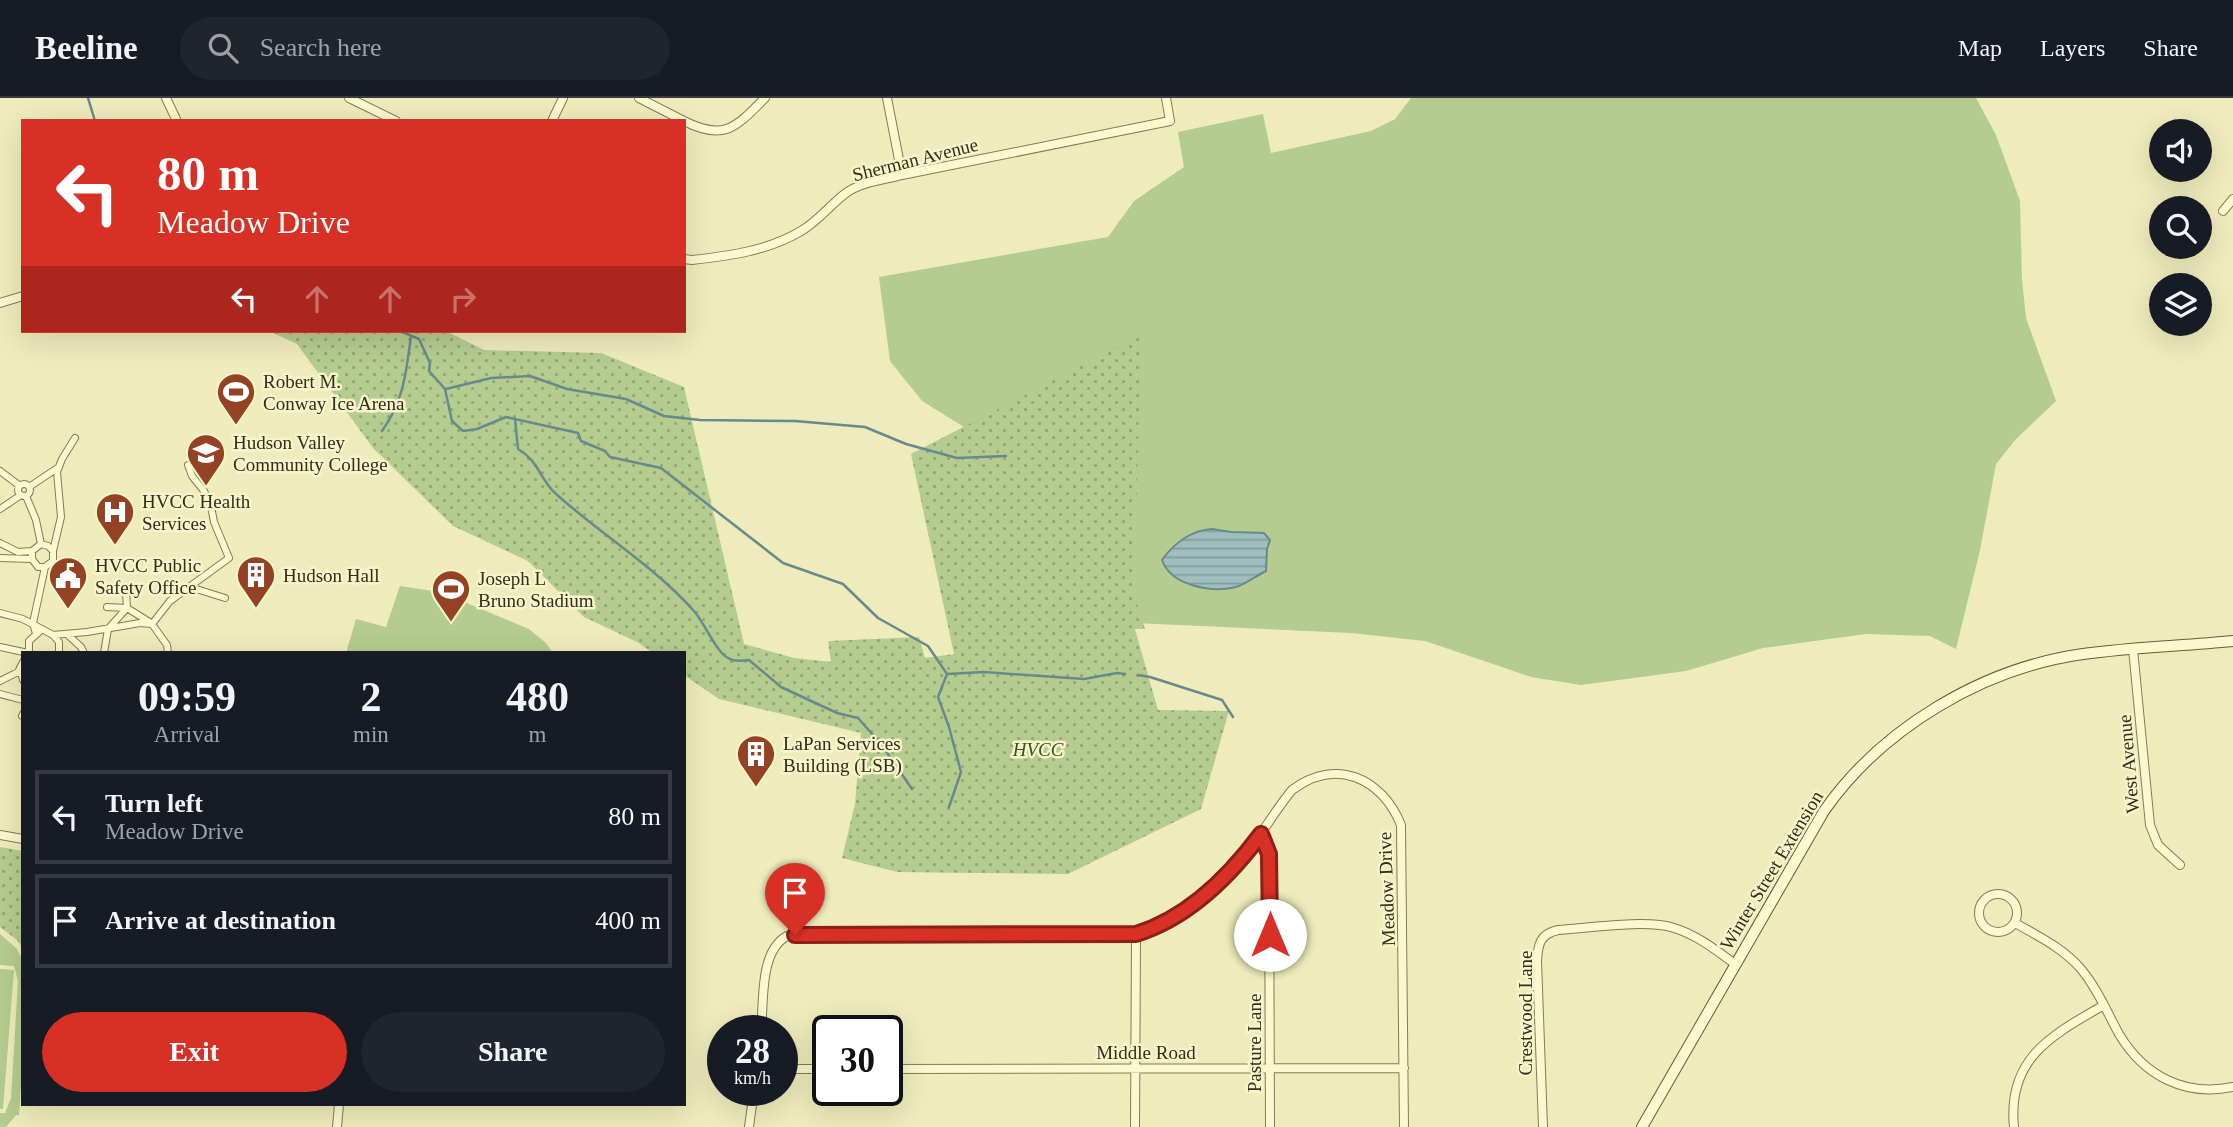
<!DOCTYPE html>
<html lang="en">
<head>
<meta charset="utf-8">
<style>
  :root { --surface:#171b24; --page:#20242c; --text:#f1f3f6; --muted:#9ea1a6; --line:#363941; --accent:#d93025 }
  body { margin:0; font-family:Georgia,serif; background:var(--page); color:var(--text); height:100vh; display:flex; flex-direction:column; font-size:26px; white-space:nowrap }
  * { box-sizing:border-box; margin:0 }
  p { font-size:23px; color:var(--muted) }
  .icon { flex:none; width:38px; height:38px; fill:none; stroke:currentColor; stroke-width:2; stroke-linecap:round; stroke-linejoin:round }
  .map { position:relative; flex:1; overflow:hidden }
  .drawer { position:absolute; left:21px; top:553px; width:665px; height:455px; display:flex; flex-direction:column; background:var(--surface); border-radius:0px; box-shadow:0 7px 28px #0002 }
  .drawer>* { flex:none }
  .guide { position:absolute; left:21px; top:21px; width:665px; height:214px; border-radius:0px; box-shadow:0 7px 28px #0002; background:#d93025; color:#fff; overflow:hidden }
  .buttons { position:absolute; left:2149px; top:21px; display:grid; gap:14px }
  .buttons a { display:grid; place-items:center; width:63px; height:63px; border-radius:50%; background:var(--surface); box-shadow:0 7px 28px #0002; font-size:35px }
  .speed { position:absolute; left:707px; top:917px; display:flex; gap:14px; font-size:35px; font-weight:700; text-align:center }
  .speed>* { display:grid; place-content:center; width:91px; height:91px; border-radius:50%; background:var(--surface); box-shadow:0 7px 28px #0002; line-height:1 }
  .speed small { font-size:18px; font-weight:400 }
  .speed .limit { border:4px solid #111; border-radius:10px; background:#fff; color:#111 }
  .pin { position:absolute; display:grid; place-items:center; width:60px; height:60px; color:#fff; margin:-72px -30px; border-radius:50% 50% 50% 0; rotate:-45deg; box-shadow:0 0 7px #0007 }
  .pin .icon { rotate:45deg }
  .me { position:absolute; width:77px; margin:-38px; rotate:0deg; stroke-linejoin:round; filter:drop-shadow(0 0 5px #0008) }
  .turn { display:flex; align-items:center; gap:24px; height:147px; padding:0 21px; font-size:32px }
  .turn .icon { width:91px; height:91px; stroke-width:2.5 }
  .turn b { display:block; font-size:49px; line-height:60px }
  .lanes { display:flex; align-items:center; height:66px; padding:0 21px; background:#0003; justify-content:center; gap:35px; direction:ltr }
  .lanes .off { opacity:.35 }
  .eta { display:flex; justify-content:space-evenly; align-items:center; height:119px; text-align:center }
  .eta b { font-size:42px; font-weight:700; line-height:49px }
  .button { display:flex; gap:14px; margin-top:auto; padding:14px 21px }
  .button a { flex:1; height:80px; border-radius:42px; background:var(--accent); color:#fff; font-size:28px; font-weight:700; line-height:80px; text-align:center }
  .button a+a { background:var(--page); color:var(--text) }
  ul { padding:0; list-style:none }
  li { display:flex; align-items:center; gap:21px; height:94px; margin:0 14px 10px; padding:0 7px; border:4px solid var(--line); border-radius:0px }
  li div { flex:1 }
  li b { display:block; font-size:26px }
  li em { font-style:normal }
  header { display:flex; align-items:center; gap:42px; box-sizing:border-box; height:98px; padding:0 35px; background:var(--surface); border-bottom:2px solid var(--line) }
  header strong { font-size:33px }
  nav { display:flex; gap:38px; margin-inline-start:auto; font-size:24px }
  .search { width:490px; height:63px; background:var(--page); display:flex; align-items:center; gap:18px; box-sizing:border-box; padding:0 24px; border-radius:38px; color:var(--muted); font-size:26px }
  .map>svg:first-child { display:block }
  .grass { fill:#b5cc8f }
  .park { fill:url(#park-dots) }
  .water { fill:url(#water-rules); stroke:#678b8c; stroke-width:2 }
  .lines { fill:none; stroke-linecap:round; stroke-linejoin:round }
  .stream { stroke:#678b8c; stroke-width:2.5 }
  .pedestrian-casing { stroke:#857b55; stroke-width:8 }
  .minor-casing { stroke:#857b55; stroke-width:10 }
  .secondary-casing { stroke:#665c38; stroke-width:12 }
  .pedestrian { stroke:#f9f8ce; stroke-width:6 }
  .minor { stroke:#f9f8ce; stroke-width:8 }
  .secondary { stroke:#f9f8ce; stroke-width:10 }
  .route-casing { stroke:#8d1f18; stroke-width:18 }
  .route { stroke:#d93025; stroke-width:12 }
  .labels { text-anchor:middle; stroke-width:5; stroke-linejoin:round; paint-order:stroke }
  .street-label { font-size:19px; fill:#342d1a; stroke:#f5f4ca }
  .poi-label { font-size:19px; fill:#342d1a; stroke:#f5f4ca; text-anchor:start }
  .park-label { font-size:19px; font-style:italic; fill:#385120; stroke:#f5f4ca }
</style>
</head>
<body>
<header>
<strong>Beeline</strong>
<div class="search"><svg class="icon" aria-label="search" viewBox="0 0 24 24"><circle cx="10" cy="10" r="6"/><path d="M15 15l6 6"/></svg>Search here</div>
<nav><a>Map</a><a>Layers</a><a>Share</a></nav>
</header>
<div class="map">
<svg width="2233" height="1029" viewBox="0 0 2233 1029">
  <defs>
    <pattern id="park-dots" width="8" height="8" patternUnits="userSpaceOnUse" patternTransform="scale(1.75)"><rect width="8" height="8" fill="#b5cc8f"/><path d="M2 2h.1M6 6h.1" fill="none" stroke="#94a674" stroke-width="1.8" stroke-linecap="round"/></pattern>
    <pattern id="water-rules" width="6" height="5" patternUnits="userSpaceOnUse" patternTransform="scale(1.75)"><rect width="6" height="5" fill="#9fbfbe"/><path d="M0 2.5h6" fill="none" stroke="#829c9a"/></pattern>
  </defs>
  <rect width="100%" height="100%" fill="#eeecbb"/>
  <path class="grass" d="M1411,0H1976L1996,37L2020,103L2022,182L2026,220L2056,303L2016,341L1996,366L1980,452L1956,551L1930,538L1866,536L1763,550L1686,573L1581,587L1531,579L1425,543L1351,535L1134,525L964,329L922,303L890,263L879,179L1108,139L1134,103L1184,69L1178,34L1263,16L1271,55L1371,33L1395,21Z
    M400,488L440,494L529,531L546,545L553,555H346L356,521L386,529Z
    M0,836L16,850L23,862V951L19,1017H16L6,1029H0V1015H5L11,1000L18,883L14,868L0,867Z
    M0,871L14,872L3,1011H0Z"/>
  <path class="park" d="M269,233H446L484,252L601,255L684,289L744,546L794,560L831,564L828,543L919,539L925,560L954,556L911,356L1141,237L1134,496L1145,531H1135L1158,612L1229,613L1201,711L1068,776L897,774L842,760L855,706L861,635L719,601L684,577V555H653L639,545L584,519L528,463L453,428L373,350L297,246Z
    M0,749L23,753V850L17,842L0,829Z"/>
  <path class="water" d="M1212,431L1231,434L1264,435L1270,442L1267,451L1266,473C1256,478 1246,486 1236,489C1212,495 1171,488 1162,462C1174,445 1192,432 1212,431Z"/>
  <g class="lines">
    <path class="stream" d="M88,0L95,23
      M400,233L419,241L430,265L429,273L445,291L452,323L463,333L477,331L506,319L578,335L581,343L605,353L610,359L661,370L783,465L843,486L878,520L928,548L947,576L984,574L1084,581L1117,575L1125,576
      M446,291L491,280L530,278L567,291L626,301L664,318L700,322L795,323L865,329L906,346L957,360L1006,358
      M515,321L518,351C539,363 539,380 555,395C600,436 653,467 694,513C704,524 716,554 728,560C734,564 742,563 749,562L781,589L837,615L858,620L881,646L912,691
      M382,333C404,302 406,275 411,238
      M947,576L938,599L949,629L961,674L949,709
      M1138,577L1150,579L1222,602L1233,619"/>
    <g class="pedestrian-casing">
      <path id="pedestrian" d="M0,373L20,388
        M18 392a6 6 0 1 1 12 0a6 6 0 1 1-12 0Z
        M29,389L59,369
        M26,398L36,422L41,446
        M0,411L21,397
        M0,445L18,454L32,453L41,446L48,448L53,453V463L45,469H38L32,461V453
        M53,453L61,419L57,374L62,361L75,340
        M0,460L32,461
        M190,489L225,500
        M107,509L127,510L151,525
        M0,515L23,521L53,537L87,534L140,525L152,526
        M36,536L33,525L45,469
        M53,537L59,544V555
        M68,537L81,549L84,555
        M0,549L28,555
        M29,555V543L39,534
        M104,555L108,531L127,510L126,494
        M168,555L167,547L152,526L170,503L229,460L214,424L211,408L204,393L192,378L188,367
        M20,570L23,582
        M0,583L18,574L23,564
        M0,596L23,602
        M22,618L23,616"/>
    </g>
    <g class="minor-casing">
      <path id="minor" d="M166,0L176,21
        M349,0L396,23
        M639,0L684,23
        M887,0L902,77
        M552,23L563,0
        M684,23C725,44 737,28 765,0
        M2223,113L2233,101
        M684,161L692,162C728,158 768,153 801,133C818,123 830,107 846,95C861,84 884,82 902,77L1170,23L1166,0
        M0,205L23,198
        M2133,551L2150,727L2158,747L2180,767
        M1261,736L1269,756L1270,1029
        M0,737L23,741
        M1979 815a19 19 0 1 1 38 0a19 19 0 1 1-38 0Z
        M2015,825C2038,838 2063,850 2081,871C2097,890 2107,914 2119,936C2144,978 2185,999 2233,989
        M761,933C764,905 759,853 787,838L1136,836C1182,822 1222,788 1251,749C1265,731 1277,710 1292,692C1336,659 1382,680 1401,727L1404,1029
        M782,971H828
        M887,971L1404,970
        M337,1029L339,1006
        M749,1029L754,992
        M1135,1029L1136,836
        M1543,1029L1537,863C1538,846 1540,836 1558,832C1588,830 1647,821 1674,830C1697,837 1716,852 1735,866
        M2014,1029C2007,960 2052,937 2104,907"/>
    </g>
    <g class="secondary-casing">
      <path id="secondary" d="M1642,1029L1824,713C1882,630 1983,570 2083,556C2133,549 2183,548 2233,543"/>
    </g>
    <use href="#pedestrian" class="pedestrian"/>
    <use href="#minor" class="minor"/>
    <use href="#secondary" class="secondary"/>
  </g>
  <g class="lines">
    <g class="route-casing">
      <path id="route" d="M795,837L1136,836C1188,820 1229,779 1261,736L1269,756L1270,837"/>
    </g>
    <use href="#route" class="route"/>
  </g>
  <defs>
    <g id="stadium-pin" transform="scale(2.0125)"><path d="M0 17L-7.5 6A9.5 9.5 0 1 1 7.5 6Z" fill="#954124" stroke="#f5f4ca"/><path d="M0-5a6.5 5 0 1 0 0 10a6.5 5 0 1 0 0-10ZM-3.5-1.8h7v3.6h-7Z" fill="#fff"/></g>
    <g id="university-pin" transform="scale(2.0125)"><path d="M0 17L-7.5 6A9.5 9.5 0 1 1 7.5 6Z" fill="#954124" stroke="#f5f4ca"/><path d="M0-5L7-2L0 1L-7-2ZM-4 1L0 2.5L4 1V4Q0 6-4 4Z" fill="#fff"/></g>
    <g id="hospital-pin" transform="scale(2.0125)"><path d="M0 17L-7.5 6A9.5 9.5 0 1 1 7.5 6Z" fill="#954124" stroke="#f5f4ca"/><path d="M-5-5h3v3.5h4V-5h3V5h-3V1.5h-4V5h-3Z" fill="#fff"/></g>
    <g id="building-pin" transform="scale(2.0125)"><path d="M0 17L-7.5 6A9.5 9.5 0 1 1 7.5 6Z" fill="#954124" stroke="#f5f4ca"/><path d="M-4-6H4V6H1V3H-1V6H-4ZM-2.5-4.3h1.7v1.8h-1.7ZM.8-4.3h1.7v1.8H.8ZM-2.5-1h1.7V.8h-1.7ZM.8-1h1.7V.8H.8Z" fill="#fff"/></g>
    <g id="civic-pin" transform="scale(2.0125)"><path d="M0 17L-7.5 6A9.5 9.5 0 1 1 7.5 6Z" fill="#954124" stroke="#f5f4ca"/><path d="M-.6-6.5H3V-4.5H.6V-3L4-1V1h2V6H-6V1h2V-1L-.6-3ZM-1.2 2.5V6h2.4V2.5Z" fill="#fff"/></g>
  </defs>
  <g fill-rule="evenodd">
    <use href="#stadium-pin" x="236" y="294"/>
    <use href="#university-pin" x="206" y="355"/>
    <use href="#hospital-pin" x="115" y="414"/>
    <use href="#building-pin" x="256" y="477"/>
    <use href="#civic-pin" x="68" y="478"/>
    <use href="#stadium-pin" x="451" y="491"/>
    <use href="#building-pin" x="756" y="656"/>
  </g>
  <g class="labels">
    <g class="street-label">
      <text transform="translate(915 61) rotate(-14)" y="7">Sherman Avenue</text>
      <text transform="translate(2128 666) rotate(-95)" y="7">West Avenue</text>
      <text transform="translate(1771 772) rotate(-59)" y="7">Winter Street Extension</text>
      <text transform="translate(1386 791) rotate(-92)" y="7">Meadow Drive</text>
      <text transform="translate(1525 915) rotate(-90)" y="7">Crestwood Lane</text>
      <text transform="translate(1254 945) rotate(-90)" y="7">Pasture Lane</text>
      <text x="1146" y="961">Middle Road</text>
    </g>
    <g class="poi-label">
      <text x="263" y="290">Robert M.<tspan x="263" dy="22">Conway Ice Arena</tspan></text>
      <text x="233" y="351">Hudson Valley<tspan x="233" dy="22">Community College</tspan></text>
      <text x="142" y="410">HVCC Health<tspan x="142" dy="22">Services</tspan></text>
      <text x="95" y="474">HVCC Public<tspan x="95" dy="22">Safety Office</tspan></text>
      <text x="283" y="484">Hudson Hall</text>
      <text x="478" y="487">Joseph L<tspan x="478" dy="22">Bruno Stadium</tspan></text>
      <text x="783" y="652">LaPan Services<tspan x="783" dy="22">Building (LSB)</tspan></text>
    </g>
    <g class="park-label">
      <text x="1038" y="658">HVCC</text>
    </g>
  </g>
</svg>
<div class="buttons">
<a><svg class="icon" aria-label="sound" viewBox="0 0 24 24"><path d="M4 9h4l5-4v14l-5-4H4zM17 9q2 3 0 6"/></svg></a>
<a><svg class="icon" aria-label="search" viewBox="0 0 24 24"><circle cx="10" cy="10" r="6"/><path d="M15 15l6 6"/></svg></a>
<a><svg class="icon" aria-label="layers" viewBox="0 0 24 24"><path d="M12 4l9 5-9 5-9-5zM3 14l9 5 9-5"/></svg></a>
</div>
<div class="speed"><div>28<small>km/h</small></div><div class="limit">30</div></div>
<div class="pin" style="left:795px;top:837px;background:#d93025"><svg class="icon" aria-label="arrive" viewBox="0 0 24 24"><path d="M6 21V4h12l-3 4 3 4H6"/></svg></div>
<svg class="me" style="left:1270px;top:837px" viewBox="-20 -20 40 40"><circle r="19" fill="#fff"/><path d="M0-13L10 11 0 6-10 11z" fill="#d93025"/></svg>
<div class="guide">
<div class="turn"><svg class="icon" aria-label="left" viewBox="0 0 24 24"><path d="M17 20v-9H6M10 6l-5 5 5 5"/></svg><div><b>80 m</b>Meadow Drive</div></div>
<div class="lanes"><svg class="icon" aria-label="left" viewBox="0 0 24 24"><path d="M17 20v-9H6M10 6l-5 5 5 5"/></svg><svg class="icon off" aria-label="ahead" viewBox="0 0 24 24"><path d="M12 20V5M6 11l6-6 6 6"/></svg><svg class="icon off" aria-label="ahead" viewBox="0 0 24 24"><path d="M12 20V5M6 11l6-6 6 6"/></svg><svg class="icon off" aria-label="right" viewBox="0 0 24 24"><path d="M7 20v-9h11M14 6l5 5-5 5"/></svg></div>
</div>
<section class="drawer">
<div class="eta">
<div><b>09:59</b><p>Arrival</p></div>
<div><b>2</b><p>min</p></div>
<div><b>480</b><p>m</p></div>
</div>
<ul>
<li><svg class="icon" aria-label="left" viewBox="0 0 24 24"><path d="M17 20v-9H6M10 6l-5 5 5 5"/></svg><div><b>Turn left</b><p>Meadow Drive</p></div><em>80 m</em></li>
<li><svg class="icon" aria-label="arrive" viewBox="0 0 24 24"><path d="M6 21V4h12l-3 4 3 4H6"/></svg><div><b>Arrive at destination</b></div><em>400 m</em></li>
</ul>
<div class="button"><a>Exit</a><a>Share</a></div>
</section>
</div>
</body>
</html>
